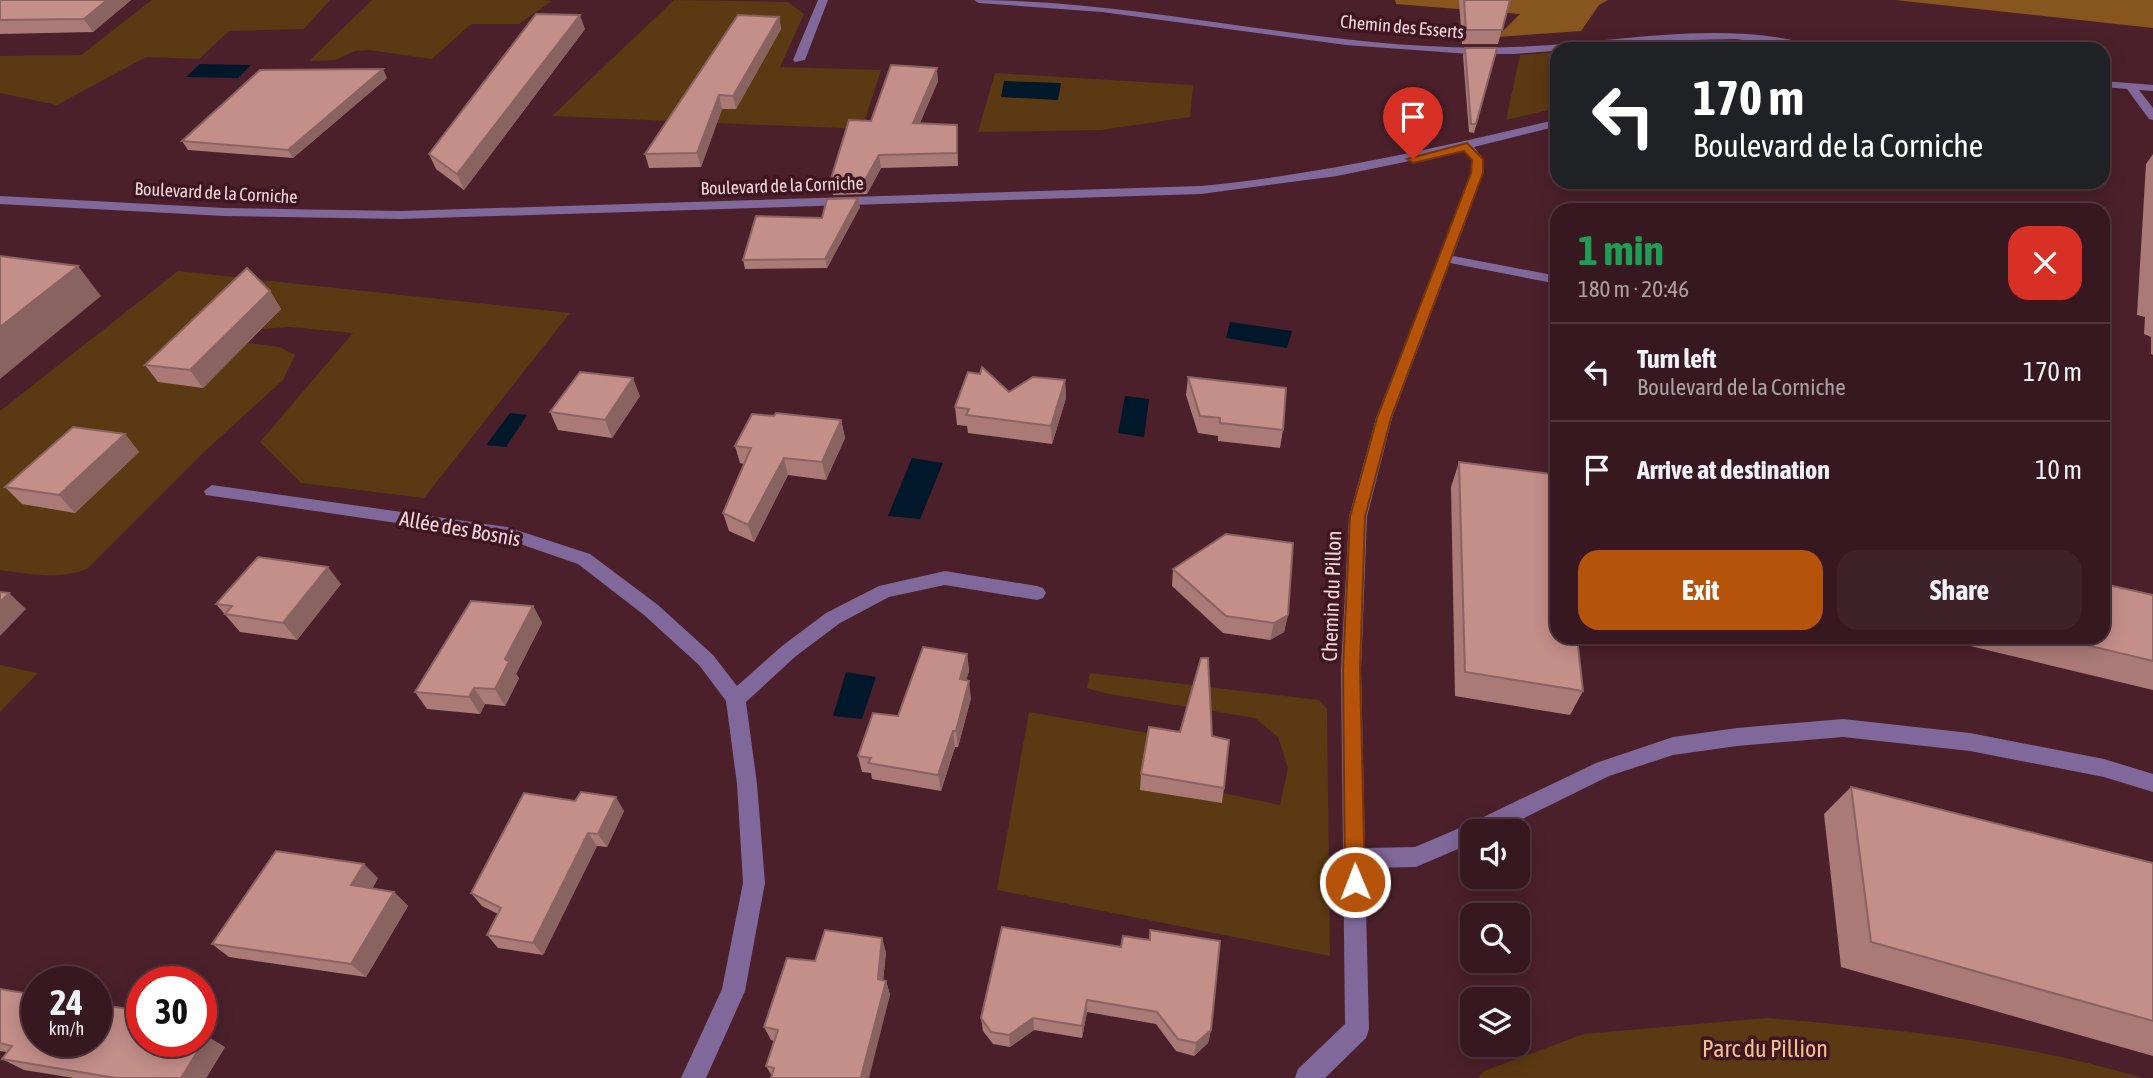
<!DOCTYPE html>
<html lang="en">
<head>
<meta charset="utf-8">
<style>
  :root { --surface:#381820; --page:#3f2129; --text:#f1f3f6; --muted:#aba0a5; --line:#52373e; --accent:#b45309 }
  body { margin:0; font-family:"Asap Condensed",sans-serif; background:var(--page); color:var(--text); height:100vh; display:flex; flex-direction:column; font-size:26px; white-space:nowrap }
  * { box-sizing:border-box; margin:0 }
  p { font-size:23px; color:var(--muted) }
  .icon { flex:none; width:38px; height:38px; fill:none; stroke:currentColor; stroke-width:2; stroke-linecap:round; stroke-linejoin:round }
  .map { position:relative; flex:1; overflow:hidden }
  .drawer { position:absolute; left:1550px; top:203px; width:560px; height:441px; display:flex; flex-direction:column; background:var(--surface); border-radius:21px; box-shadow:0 4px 18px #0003,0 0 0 2px var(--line) }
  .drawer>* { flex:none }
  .banner { position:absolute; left:1550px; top:42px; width:560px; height:147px; border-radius:21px; box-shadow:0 4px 18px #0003,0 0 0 2px var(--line); background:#202124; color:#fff; overflow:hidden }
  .buttons { position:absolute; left:1460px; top:819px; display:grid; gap:14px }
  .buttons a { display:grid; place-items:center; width:70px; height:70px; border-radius:14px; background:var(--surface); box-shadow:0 4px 18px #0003,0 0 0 2px var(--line); font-size:35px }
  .speed { position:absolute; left:21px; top:966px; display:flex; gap:14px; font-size:35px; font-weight:700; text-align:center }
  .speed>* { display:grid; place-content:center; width:91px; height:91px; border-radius:50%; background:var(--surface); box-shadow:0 4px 18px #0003,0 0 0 2px var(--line); line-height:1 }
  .speed small { font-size:18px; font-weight:400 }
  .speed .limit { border:10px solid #d22; background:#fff; color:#111 }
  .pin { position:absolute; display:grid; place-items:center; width:60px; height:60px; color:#fff; margin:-72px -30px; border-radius:50% 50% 50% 0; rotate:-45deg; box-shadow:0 0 7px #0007 }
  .pin .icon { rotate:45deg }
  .me { position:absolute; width:77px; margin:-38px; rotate:359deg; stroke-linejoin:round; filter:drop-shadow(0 0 5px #0008) }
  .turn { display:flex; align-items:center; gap:24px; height:147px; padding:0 28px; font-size:32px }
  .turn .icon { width:91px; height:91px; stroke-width:2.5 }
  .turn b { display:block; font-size:49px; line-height:60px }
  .round { display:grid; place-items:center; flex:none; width:74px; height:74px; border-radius:21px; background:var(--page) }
  .summary { display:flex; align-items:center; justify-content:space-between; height:119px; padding:0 28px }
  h1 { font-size:42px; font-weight:700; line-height:52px; color:#1e9e55 }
  .action { display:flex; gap:14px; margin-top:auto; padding:14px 28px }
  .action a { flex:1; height:80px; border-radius:21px; background:var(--accent); color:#fff; font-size:28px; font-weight:700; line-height:80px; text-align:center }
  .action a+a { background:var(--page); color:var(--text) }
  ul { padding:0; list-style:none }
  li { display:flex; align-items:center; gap:21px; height:98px; padding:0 28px; border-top:2px solid var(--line) }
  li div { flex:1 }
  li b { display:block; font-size:26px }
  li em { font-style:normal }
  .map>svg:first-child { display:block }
  .green { fill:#5b3912 }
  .forest { fill:#87561e }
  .water { fill:#01172a }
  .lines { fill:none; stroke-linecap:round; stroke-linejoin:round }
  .minor { fill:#80689a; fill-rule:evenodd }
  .wall { fill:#a97a76 }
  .shaded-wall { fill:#896360 }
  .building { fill:#c48e89; stroke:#896360; stroke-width:2 }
  .route { fill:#b45309; stroke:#753606; stroke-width:2 }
  .labels { text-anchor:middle; stroke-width:7; stroke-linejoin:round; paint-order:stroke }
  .far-street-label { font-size:18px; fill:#f4d7dc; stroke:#3f1521 }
  .street-label { font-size:21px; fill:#f4d7dc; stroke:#3f1521 }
  .near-park-label { font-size:24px; fill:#f6c18e; stroke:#3f1521 }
</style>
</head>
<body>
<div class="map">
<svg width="2153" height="1078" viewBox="0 0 2153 1078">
  <rect width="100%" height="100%" fill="#4b202b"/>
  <path class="green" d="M152,0H330L304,29L229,31L199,59L146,57L57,105L0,93V56L81,55Z
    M372,0H543L552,1L519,24H471L432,59L369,50L355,51L335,60L309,61Z
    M674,0L788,2L804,14L780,67L881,70L862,129L552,116Z
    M1724,42L1801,49H1613Z
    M1557,52V108L1506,120L1520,55Z
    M995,73L1193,85L1190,117L1101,130L978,132Z
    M178,271L570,313L424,498L301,483L260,442L353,333L290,327L261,329L248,343L279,347L295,355L283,380L205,451L87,569C58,580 30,574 0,570V411Z
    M0,665L38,673L0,712Z
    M1090,673L1319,700L1327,709L1330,956L997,890L1029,712L1209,744L1223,793L1280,805L1288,768L1278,737L1255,718L1104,693L1087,688Z
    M1766,1018C1894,1029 2020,1041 2143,1078H1478L1484,1071L1584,1034Z"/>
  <path class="forest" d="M1395,0H1608L1599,5L1581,31L1497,37L1520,14L1396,4Z
    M1895,0H2153V28Z"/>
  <path class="water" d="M200,64L251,65L238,78L186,77Z
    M1004,81L1061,83L1058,100L1001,97Z
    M1230,322L1292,331L1287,348L1226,338Z
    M1125,396L1149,399L1144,437L1118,433Z
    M510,413L527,415L506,447L486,445Z
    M912,458L943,463L920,519L888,516Z
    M846,672L876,677L862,719L833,716Z"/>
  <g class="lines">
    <path class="minor" d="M818,0H828L805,60L795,62L793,60Z
      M974,0C1155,0 1332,54 1513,47C1608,44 1704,21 1798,41C1808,43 1821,43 1828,49H1807L1736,39L1691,40L1513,54H1469L1346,45L1102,12L979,3Z
      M2104,81L2153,85V91L2139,90L2153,108V120L2149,119L2127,89L2104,87Z
      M1558,119V126L1474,147L1483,159V174L1453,256L1558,276V284L1450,263L1392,418L1367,517L1361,669L1365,848L1415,847L1469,824L1596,763L1673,737L1737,728L1843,719L1970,733L2104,759L2153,774V792L2104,777L1970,751L1843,737L1737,746L1673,755L1609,776L1498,831H1472V843L1416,867L1365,868L1369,1029L1366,1038L1325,1078H1295L1298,1069L1345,1024L1341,669L1349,517L1376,418L1471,174V159L1463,150L1337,176L1201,194L400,219L224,216L0,204V196L224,208L400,211L1201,186C1322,174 1439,148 1558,119Z
      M212,485L507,527L590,554L658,605L713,655L737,686L782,646L826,613L879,586L945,571L1037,586L1043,588L1046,593L1043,598L1037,600L945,585L889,597L840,623L796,656L746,702L757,784L765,883L745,991L706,1078H681L722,989L743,883L737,784L726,701L699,665L644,615L578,564L506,539L206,495L204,491Z"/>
  </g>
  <path class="wall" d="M0,0H131L93,32L0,34Z
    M1459,0H1510L1498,44H1462Z
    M779,17L781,29L736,109H722L701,167L649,168L645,154Z
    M585,29L464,190L436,169L429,154Z
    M1465,48L1495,57L1474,133L1469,132L1463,56Z
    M387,78L293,158L188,150L182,141Z
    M938,81L920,123L958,138V166L881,168L867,194L833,195L830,182L871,121Z
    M2153,154V355L2151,354V337L2144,334L2145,317L2137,315L2146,164Z
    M860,207L827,268L745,269L743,260L822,218Z
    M270,291L281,309L203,388L158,382L145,365Z
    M1188,377L1283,430L1280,448L1218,441V436L1198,433L1186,395Z
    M1065,380L1066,398L1052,444L968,433L967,426L957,425L955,407L1009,392Z
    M640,396L612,438L558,430L550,412Z
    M841,420L845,438L826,480L788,475L754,542L729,531L723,513L744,464L740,463L735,446Z
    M125,434L139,452L75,513L22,504L5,487Z
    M1459,462L1583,691L1570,715L1455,696L1451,487Z
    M1173,569L1288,615L1284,632L1270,640L1223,633L1172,586Z
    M341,584L297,640L240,632L216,604Z
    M2153,595V690L1941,639L1940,637H2104Z
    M533,606L542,623L516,674L519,678L505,706L485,704L480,714L427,709L415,692Z
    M967,654L969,671L966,680L971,698L958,747H955L941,791L872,779L871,773L862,772L858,756L898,716Z
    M1141,774L1224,788L1222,803L1140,790Z
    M1851,787L2153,863V1056L1841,967L1824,814Z
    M624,811L607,847L597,846L543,955L498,948L487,935L498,914L482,906L471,893Z
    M378,878L372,889L394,892L408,906L366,977L229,957L212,944Z
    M1150,930L1211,1030L1208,1043L1194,1056L1176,1051L1156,1024L1087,1012L1082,1038L1034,1030L1010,1047L993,1044L983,1031L981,1018L1121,947L1149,939Z
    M886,952L883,980L886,981L890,995L772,1076L766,1066L774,1041L771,1040L764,1027L815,961Z
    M0,989L142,1041L225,1047L206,1078H74L24,1070L2,1059L7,1052L0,1051Z"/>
  <path class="shaded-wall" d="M107,0H131L93,32L84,19Z
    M580,15L585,29L464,190L457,174Z
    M779,17L781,29L736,109L733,96Z
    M937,68L938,81L914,136L913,123Z
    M383,69L387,78L293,158L288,150Z
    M719,95L722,109L701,167L697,153Z
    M957,125L958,138V166L957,153Z
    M879,155L881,168L867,194L865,180Z
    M858,198L860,207L827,268L825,259Z
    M78,266L101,296L0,379V327Z
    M270,291L281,309L203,388L190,370Z
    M633,378L640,396L612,438L605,420Z
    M1065,380L1066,398L1052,444L1051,426Z
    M841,420L845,438L826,480L822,462Z
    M125,434L139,452L75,513L59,495Z
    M784,458L788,475L754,542L748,525Z
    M328,567L341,584L297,640L283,623Z
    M9,593L26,609L0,636V602Z
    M533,606L542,623L516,674L519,678L505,706L495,689L505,659Z
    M1288,615L1284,632L1270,640L1274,623Z
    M967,654L969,671L962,695L960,679Z
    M969,681L971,698L958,747L956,731Z
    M474,688L485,704L480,714L469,697Z
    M953,731L955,747L941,791L938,775Z
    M616,797L624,811L607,847L598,834Z
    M588,833L597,846L543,955L533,943Z
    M364,864L378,878L366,900L351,885Z
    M394,892L408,906L366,977L351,964Z
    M882,938L886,952L882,992L878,979Z
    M886,981L890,995L869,1078L861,1077Z
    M1087,1000V1012L1082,1038V1026Z
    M1033,1018L1034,1030L1010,1047L1009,1035Z
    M1211,1030L1208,1043L1194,1056L1196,1043Z
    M207,1036L225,1047L206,1078H181Z"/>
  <path class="building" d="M0,0H107L84,19L0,20Z
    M1464,0H1510L1502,30H1466Z
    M536,14L580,15L457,174L429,154Z
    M738,15L779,17L733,96L719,95L697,153L645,154Z
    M1465,48H1497L1476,124H1471Z
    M891,65L937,68L913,123L957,125V153L879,155L865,180L830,182L849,120L871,121Z
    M383,69L288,150L182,141L260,70Z
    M858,198L825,259L743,260L756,216L822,218L827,199Z
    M0,256L78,266L0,327Z
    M247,268L270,291L190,370L145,365Z
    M982,367L1009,392L1033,377L1065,380L1051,426L966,415L969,409L955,407L968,372L980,374Z
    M580,372L633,378L605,420L550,412Z
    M1188,377L1286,388L1283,430L1220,423V418L1200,416Z
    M776,413L841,420L822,462L784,458L748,525L723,513L751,448L735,446L752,414L774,416Z
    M73,427L125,434L59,495L5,487Z
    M1459,462L1558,475V637H1577L1583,691L1465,672Z
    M1226,534L1293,543L1288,615L1274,623L1226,616L1173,569Z
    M258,557L328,567L283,623L225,614L232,606L216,604Z
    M2104,584L2153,595V661L2053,637H2104Z
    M0,592L9,593L0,602Z
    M471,601L533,606L505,659L509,662L495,689L474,688L469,697L415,692Z
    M923,647L967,654L960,679L969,681L956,731H953L938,775L868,763L871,758L858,756L873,713L898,716Z
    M1201,658H1208L1212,736L1229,740L1224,788L1141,774L1149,727L1180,732Z
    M1851,787L2153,863V1021L1871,942Z
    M581,792L616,797L598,834L588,833L533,943L487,935L501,908L471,893L524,793L575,801Z
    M276,851L364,864L351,885L394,892L351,964L212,944Z
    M1002,927L1121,947L1123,936L1150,940V930L1220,941L1211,1030L1196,1043L1178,1039L1157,1012L1087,1000L1082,1026L1033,1018L1009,1035L991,1032L981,1018Z
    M825,930L882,938L878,979L886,981L861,1077L866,1078H771L774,1068L766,1066L778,1030L764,1027L787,958L815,961Z
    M0,989L37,995V1041H96V1004L142,1011V1041H201V1035L207,1036L181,1078H116L2,1059L12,1046L0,1043Z"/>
  <path class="route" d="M1467,143L1483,159V173L1391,418L1365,517L1360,669L1365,882L1362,889L1355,892L1348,889L1345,882L1343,669L1350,517L1377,418L1471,173L1472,160L1464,151L1413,163L1407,159Z"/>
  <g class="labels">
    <g class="far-street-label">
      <text transform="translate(1402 27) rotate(5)" y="6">Chemin des Esserts</text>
      <text transform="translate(782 186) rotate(-2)" y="6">Boulevard de la Corniche</text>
      <text transform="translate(216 193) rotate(3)" y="6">Boulevard de la Corniche</text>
    </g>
    <g class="street-label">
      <text transform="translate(460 529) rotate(10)" y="7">Allée des Bosnis</text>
      <text transform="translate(1332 596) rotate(-88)" y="7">Chemin du Pillon</text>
    </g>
    <g class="near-park-label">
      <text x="1765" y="1057">Parc du Pillion</text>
    </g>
  </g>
</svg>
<div class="buttons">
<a><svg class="icon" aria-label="sound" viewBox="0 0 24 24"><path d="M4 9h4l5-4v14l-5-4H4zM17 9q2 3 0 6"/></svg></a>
<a><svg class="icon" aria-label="search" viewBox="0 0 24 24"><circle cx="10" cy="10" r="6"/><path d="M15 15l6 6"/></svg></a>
<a><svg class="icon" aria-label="layers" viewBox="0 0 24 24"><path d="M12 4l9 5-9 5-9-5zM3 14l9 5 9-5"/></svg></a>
</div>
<div class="speed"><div>24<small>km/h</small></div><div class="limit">30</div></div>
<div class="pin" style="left:1413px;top:159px;background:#d93025"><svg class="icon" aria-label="arrive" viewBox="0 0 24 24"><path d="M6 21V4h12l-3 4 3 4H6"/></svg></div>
<svg class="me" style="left:1355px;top:882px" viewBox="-20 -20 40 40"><circle r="17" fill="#b45309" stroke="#fff" stroke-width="3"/><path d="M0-11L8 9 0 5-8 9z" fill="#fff"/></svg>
<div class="banner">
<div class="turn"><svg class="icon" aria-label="left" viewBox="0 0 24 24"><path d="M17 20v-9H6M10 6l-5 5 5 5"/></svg><div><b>170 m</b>Boulevard de la Corniche</div></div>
</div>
<section class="drawer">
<div class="summary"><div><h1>1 min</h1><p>180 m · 20:46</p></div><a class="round" style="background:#d93025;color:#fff"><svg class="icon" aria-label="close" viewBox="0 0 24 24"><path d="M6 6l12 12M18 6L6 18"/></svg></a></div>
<ul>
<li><svg class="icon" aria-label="left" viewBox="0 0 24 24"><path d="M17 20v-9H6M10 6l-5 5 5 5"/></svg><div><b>Turn left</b><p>Boulevard de la Corniche</p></div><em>170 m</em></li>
<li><svg class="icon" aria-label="arrive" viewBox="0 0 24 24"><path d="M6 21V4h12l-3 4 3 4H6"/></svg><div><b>Arrive at destination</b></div><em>10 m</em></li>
</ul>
<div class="action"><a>Exit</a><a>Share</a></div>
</section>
</div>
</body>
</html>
